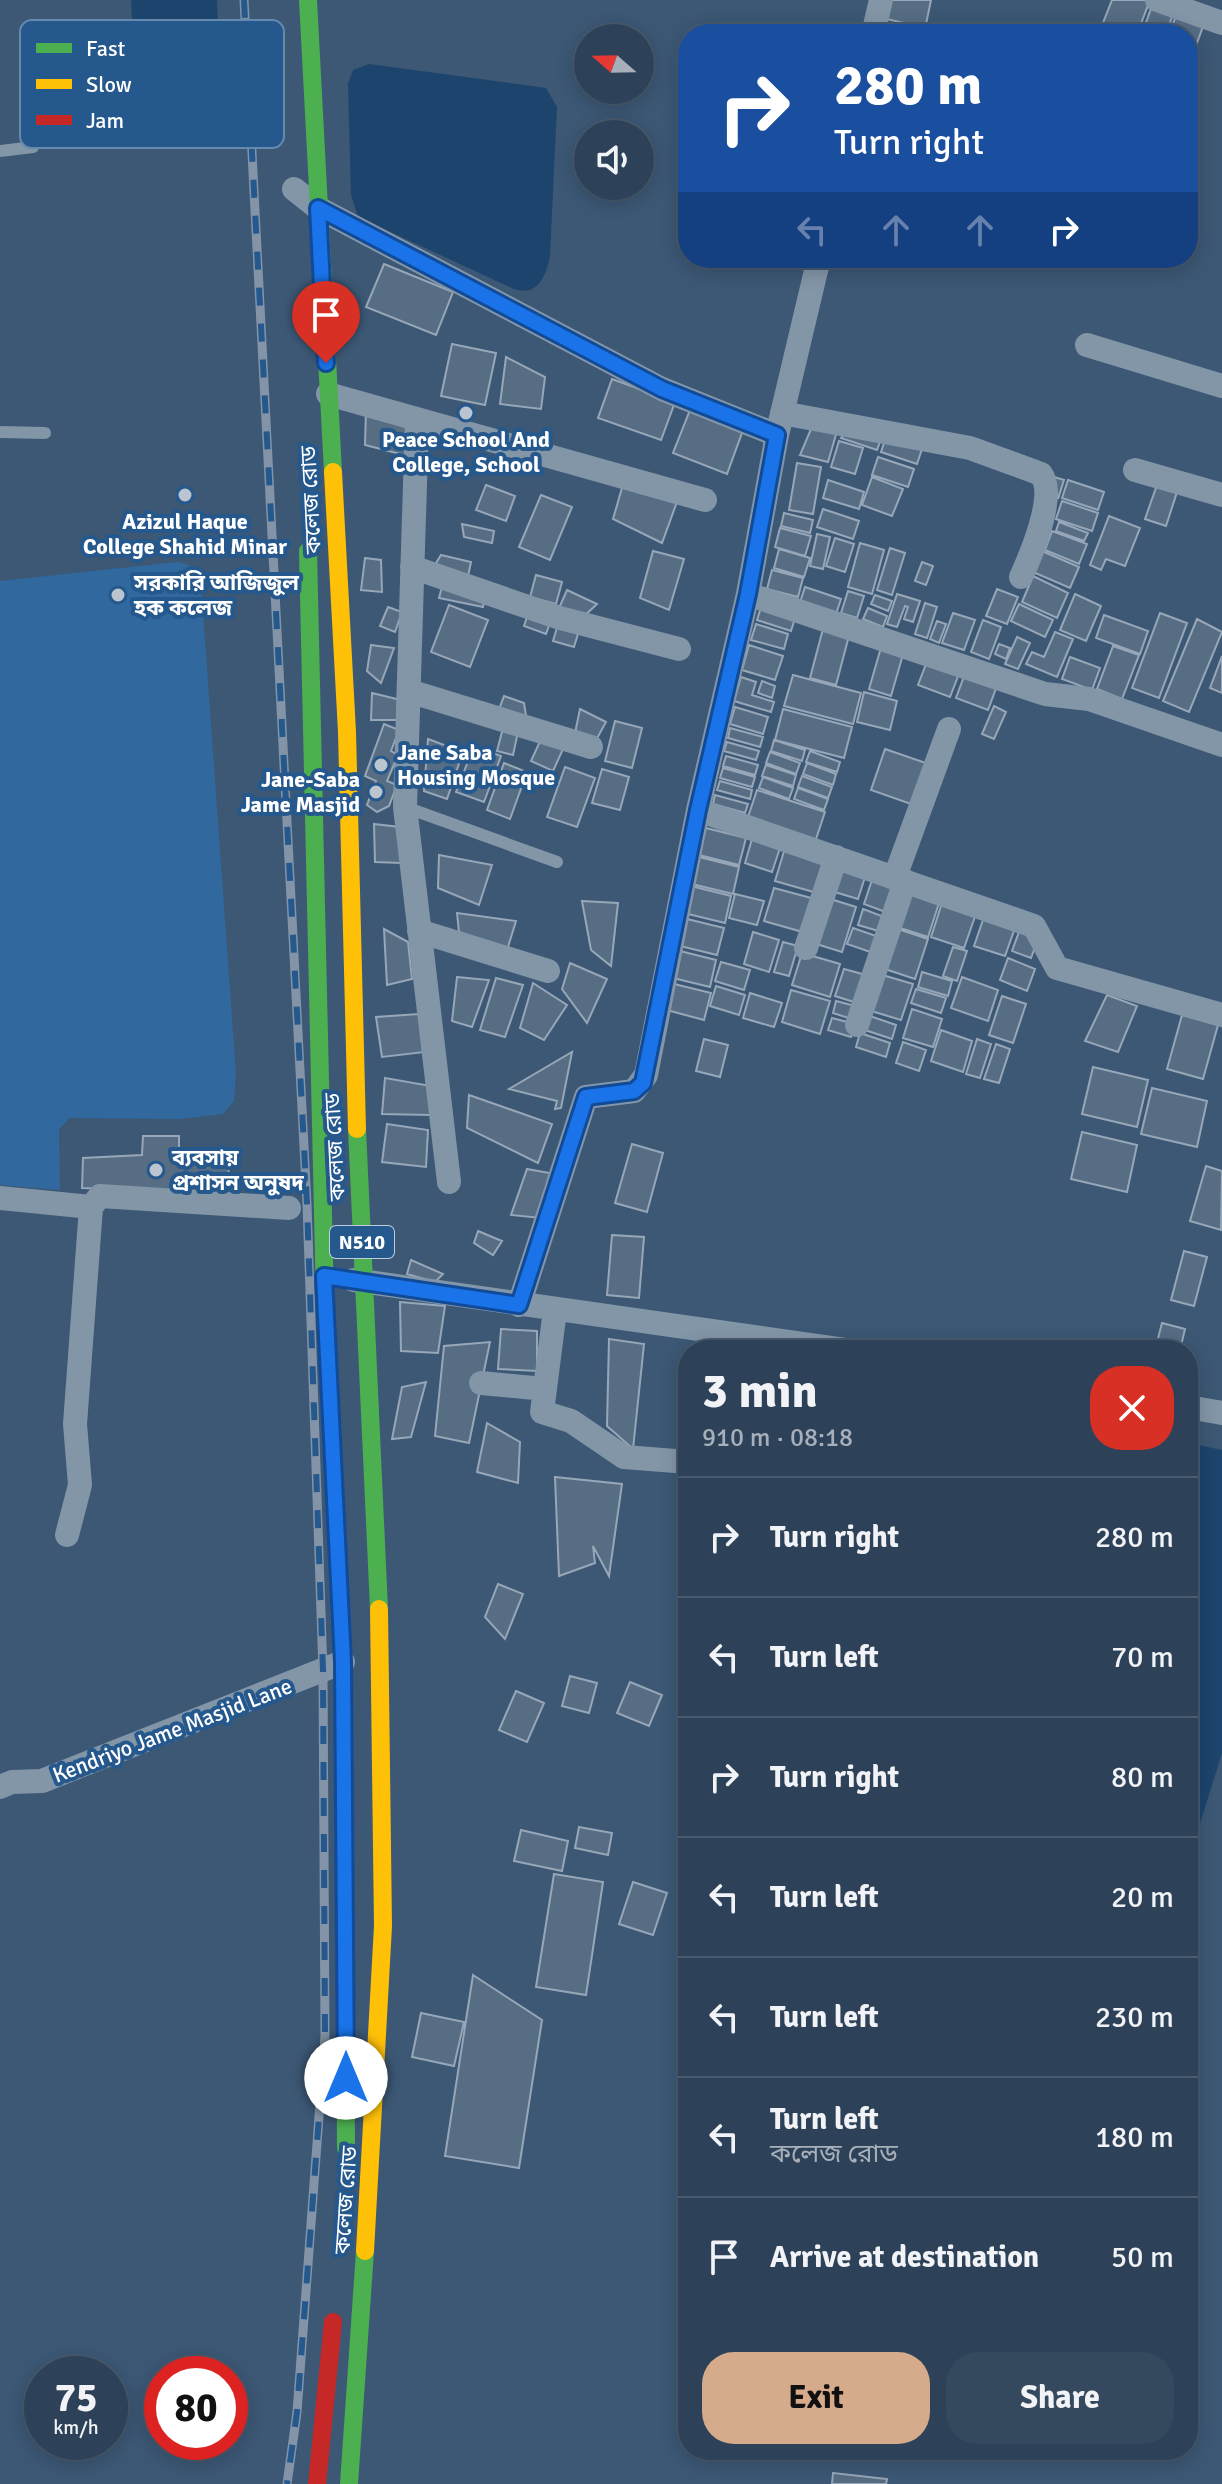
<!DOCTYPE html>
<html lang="en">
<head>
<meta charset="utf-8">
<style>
  :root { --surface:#2d4258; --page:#35495e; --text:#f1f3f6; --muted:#a7b0ba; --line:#485b6e; --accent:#d6ab8b }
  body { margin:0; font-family:Signika,"Noto Sans Bengali",sans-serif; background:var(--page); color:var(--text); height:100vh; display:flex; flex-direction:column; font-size:30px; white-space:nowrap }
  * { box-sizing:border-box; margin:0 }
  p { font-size:26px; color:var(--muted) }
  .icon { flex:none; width:44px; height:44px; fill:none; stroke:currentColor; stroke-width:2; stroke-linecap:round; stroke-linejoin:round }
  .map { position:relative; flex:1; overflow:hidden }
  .drawer { position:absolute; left:678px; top:1340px; width:520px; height:1120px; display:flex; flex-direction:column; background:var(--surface); border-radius:32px; box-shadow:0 4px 20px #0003,0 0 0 2px var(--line) }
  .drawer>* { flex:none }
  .guide { position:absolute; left:678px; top:24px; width:520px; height:244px; border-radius:32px; box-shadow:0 4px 20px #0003,0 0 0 2px var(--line); background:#1a4fa0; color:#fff; overflow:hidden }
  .needle { width:52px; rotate:290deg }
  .controls { position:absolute; left:574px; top:24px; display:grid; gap:16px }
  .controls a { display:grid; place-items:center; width:80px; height:80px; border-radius:50%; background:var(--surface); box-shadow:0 4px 20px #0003,0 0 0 2px var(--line); font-size:40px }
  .speed { position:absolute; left:24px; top:2356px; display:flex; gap:16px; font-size:40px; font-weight:700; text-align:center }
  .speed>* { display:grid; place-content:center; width:104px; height:104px; border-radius:50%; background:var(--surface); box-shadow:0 4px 20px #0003,0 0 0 2px var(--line); line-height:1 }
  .speed small { font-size:20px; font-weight:400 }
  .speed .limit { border:12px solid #d22; background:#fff; color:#111 }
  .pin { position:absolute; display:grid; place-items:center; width:68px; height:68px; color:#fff; margin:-82px -34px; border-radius:50% 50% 50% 0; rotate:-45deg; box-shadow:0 0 8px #0007 }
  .pin .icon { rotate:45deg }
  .me { position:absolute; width:88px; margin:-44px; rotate:0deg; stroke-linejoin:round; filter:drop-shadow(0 0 6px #0008) }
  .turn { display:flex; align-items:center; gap:28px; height:168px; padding:0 24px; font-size:36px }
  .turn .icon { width:104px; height:104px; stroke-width:2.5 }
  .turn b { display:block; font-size:56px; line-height:68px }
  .lanes { display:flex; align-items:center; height:76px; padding:0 24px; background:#0003; justify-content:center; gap:40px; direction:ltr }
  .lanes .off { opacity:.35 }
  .round { display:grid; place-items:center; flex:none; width:84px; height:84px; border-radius:32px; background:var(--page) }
  .summary { display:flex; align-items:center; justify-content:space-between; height:136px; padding:0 24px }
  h1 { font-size:48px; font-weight:700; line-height:60px }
  .button { display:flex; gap:16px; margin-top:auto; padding:16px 24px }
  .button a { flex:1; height:92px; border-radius:32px; background:var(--accent); color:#111; font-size:32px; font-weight:700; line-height:92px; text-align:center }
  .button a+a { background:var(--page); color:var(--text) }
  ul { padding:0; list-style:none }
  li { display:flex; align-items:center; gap:24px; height:120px; padding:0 24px; border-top:2px solid var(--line) }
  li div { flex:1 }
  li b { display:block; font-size:30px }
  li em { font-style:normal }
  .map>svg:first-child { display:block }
  .green { fill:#31689e }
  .water { fill:#1d446d }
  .building { fill:#566d84; stroke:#97a7b8; stroke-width:2 }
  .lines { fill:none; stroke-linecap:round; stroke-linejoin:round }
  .lane { stroke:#8396a8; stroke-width:12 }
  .street { stroke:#8396a8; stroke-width:24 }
  .fast { stroke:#4caf50; stroke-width:18 }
  .slow { stroke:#ffc107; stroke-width:18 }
  .jam { stroke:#c62828; stroke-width:18 }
  .rail-casing { stroke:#8394a8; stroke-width:9 }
  .rail { stroke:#25588c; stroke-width:6; stroke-dasharray:18; stroke-linecap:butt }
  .route-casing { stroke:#114b97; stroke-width:20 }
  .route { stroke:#1a73e8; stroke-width:14 }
  .poi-dot { fill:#bbc5cf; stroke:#25588c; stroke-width:3 }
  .labels { text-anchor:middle; stroke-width:8; stroke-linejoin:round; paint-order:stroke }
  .shield { fill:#25588c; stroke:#becddc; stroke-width:2 }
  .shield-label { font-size:20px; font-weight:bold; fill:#fff }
  .poi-label { font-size:22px; font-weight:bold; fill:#fff; stroke:#25588c; text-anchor:start }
  .street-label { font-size:22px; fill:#fff; stroke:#25588c }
  .key { fill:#25588c; stroke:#668aae; stroke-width:2 }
  .key-label { font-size:22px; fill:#fff }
</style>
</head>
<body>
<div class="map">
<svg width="1222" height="2484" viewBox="0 0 1222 2484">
  <rect width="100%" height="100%" fill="#3c5875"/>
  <path class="green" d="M177,562C199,564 200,580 202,598L236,1074L234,1101L223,1114L181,1119L69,1118L59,1130L60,1190L0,1185V581Z"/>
  <path class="water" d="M131,0H217L222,116C214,155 163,156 138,132Z
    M369,64L546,88L557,107L550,256C546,276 538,297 514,289L358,217L351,195L348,84L353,70Z
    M1188,1443L1222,1450V1753L1188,1862Z"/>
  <path class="building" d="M891,0H931L924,34H914L916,26L887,19Z
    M1112,0H1150L1137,34L1099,33Z
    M1154,0L1175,8L1166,34H1142Z
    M1179,8L1206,18L1189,65L1188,34H1169Z
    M384,264L453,292L436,335L366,307Z
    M452,344L496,353L485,405L441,396Z
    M506,357L545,377L541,409L500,404Z
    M612,379L675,402L661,440L598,418Z
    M690,410L743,430L727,474L673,453Z
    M366,411L411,417L408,456L365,445Z
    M811,429L837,431L828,462L800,455Z
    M847,430L881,439L877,450L841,438Z
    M887,434L923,446L917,464L881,452Z
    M839,441L863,448L855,474L831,467Z
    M878,457L914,469L908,487L872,475Z
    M797,463L821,467L813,514L789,510Z
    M872,477L903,489L892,516L862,505Z
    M1054,477L1064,480L1058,499Z
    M828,480L864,492L859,509L823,498Z
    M1068,480L1104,492L1098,510L1062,498Z
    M624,481L678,499L662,543L613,519Z
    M1158,482L1178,489L1166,526L1145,519Z
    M486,485L515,496L506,521L476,510Z
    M541,495L572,507L550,560L519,547Z
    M1062,501L1098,513L1092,531L1056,519Z
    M823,509L859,521L853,539L817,527Z
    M784,513L813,520L810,533L781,526Z
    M1109,516L1140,528L1125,566L1106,559L1101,570L1090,565Z
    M1059,522L1088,533L1084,541L1056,531Z
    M462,524L494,531L492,543L464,537Z
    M780,528L811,536L805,556L775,547Z
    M1052,531L1087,544L1079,564L1045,550Z
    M817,534L830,537L823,569L810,566Z
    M835,538L854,544L845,572L826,566Z
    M860,543L884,550L872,594L848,587Z
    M890,548L905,553L892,595L877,590Z
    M779,549L810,558L804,577L774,568Z
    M653,551L684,559L669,610L640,598Z
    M1042,551L1079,567L1070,588L1033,572Z
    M441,555L471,562L468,576L433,568Z
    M365,558L381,560L382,592L361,590Z
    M922,562L933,566L926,585L915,581Z
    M772,570L803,578L798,597L767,589Z
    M536,575L562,582L556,604L530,597Z
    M1033,576L1068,593L1057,618L1022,602Z
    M443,583L486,592L483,607L439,598Z
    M805,587L841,599L835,617L799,605Z
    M997,589L1018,597L1007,624L986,616Z
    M567,590L597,604L582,618L559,608Z
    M848,591L864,596L857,618L841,613Z
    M897,594L920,601L913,622L904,619L908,607L905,606L897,627L887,624Z
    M1075,594L1101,606L1086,641L1060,630Z
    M875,595L892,601L888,611L871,604Z
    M925,603L937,607L927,638L915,634Z
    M762,604L796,615L791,631L757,620Z
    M1019,604L1053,620L1045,637L1011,621Z
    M449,605L488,620L470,667L431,652Z
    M531,606L553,614L546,634L524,626Z
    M388,607L402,612L395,632L380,626Z
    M868,608L887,616L883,627L863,619Z
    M953,613L975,620L964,650L942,643Z
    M1160,613L1187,623L1159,698L1132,688Z
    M1104,615L1148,631L1140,654L1096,638Z
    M560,618L581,624L574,647L553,641Z
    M1197,619L1222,632L1189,712L1163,701Z
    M983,620L1001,627L989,659L971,652Z
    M937,621L946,624L939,643L930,639Z
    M756,624L788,634L784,649L751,640Z
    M824,625L850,632L836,685L810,678Z
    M1055,632L1073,639L1057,677L1026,664L1032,652L1044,657Z
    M1017,637L1030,643L1018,669L1005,664Z
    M882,644L904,651L891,696L869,689Z
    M999,644L1010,648L1006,659L995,654Z
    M371,645L394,648L381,683L367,671Z
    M749,645L783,656L775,680L742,670Z
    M1113,646L1139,655L1122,699L1097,689Z
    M1222,656V693L1210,688Z
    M1070,657L1100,668L1092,690L1062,679Z
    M928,659L960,671L950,697L918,685Z
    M966,671L998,683L988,710L956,698Z
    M793,675L861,693L853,724L784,706Z
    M741,677L756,682L752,695L774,702L771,712L734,701Z
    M762,681L775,686L772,698L758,693Z
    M864,692L897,701L890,730L857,722Z
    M372,693L405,701L401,720H371Z
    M504,696L524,703L527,722L498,712Z
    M994,706L1006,712L994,739L982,734Z
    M735,707L768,717L763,734L730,724Z
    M580,709L606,722L595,742L574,738Z
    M783,709L852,727L844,758L775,740Z
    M615,721L642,728L632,768L605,761Z
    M384,724L399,730L391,751L398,755L387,781L397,785L389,806L377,812L367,805L376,781L365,776Z
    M503,728L518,732L513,755L497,751Z
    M730,728L763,737L760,747L728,738Z
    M542,737L564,747L553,771L531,761Z
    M428,739L463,752L447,799L424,791Z
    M774,740L805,750L802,761L771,751Z
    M727,742L759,751L756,760L724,751Z
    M474,746L501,756L484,802L456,792Z
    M885,749L926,763L911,804L871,790Z
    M810,751L840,762L837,772L806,762Z
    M770,752L800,763L796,774L766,763Z
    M726,756L758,765L755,775L723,766Z
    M504,763L527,772L510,819L487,810Z
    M807,763L836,774L833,785L803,774Z
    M766,765L796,775L793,786L762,776Z
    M565,767L595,778L577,827L547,817Z
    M723,768L755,777L752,787L720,778Z
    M602,769L629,777L620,810L592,803Z
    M802,776L832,787L828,798L798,787Z
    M763,777L793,788L789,799L759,788Z
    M720,781L752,790L750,799L717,790Z
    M798,788L828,799L824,810L794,799Z
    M757,790L825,812L815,842L747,820Z
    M715,795L748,804L745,813L713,804Z
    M374,824L400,827L401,863L375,862Z
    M706,828L746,838L739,865L699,855Z
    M752,839L780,848L772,872L745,863Z
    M785,848L826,860L817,893L775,881Z
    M439,855L492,865L479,905L438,888Z
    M699,857L739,867L733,894L692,884Z
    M837,864L866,874L858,899L828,890Z
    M873,877L898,886L888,913L864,904Z
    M691,886L731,896L725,923L684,913Z
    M907,886L941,897L928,937L894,926Z
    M774,888L815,899L806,933L764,921Z
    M735,894L764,901L757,925L729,918Z
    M824,897L856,907L842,952L810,942Z
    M944,897L978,908L964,948L931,937Z
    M582,901L618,903L611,966L591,950Z
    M863,909L887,918L882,932L858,925Z
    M457,913L516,921L507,950L459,932Z
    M985,914L1016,925L1005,956L974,946Z
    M683,918L724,928L717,955L676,945Z
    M853,928L882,938L876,954L847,944Z
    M895,928L928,939L915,979L882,968Z
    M384,929L408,942L412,979L387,985Z
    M753,932L779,940L769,972L744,964Z
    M1019,932L1038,939L1031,958L1012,951Z
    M783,942L798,946L789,976L774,972Z
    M953,947L967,951L957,981L943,976Z
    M676,950L716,960L710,987L669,977Z
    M802,953L840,964L830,997L792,985Z
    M1008,958L1035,969L1027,991L1000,980Z
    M721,962L750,970L744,990L715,981Z
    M570,963L607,979L587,1023L562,989Z
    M844,969L866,975L857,1003L835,996Z
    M922,972L952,981L948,996L918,987Z
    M879,974L913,984L901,1020L868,1010Z
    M457,977L489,980L472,1027L452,1021Z
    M962,977L998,990L988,1021L951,1008Z
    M496,978L523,985L505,1037L480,1030Z
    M533,983L567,1005L544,1040L520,1028Z
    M670,983L711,993L704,1020L663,1009Z
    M716,986L745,995L739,1015L710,1006Z
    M916,989L946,998L941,1013L911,1003Z
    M791,990L830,1001L820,1034L782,1022Z
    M750,993L782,1003L774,1027L743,1018Z
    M1107,995L1137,1006L1118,1052L1085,1041Z
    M1002,996L1026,1004L1013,1043L989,1035Z
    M836,1001L859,1007L855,1020L833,1013Z
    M912,1009L942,1019L933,1047L903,1038Z
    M419,1014L425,1052L382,1057L376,1017Z
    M867,1015L896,1025L892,1039L862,1029Z
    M1182,1015L1218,1025L1203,1079L1167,1069Z
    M832,1018L855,1024L851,1037L828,1030Z
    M941,1030L972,1041L963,1072L931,1061Z
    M860,1033L890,1043L886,1057L856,1047Z
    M704,1039L728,1045L720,1077L696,1071Z
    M977,1039L991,1044L980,1078L966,1074Z
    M903,1042L926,1050L919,1071L896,1063Z
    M996,1044L1010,1049L999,1083L984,1079Z
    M572,1052L561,1108L555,1109L557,1101L509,1089Z
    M1093,1067L1148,1080L1137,1127L1082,1114Z
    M385,1078L431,1086L430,1115L382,1114Z
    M1152,1088L1207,1101L1197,1147L1141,1134Z
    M469,1095L552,1124L538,1163L467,1128Z
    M387,1124L428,1130L426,1167L382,1162Z
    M1082,1132L1137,1145L1127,1192L1071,1179Z
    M143,1136H179V1149L228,1150L229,1183L219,1184V1193L82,1188L83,1158L142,1155Z
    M632,1144L663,1153L647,1212L615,1203Z
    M1206,1166L1222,1171L1221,1230L1190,1221Z
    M527,1169L555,1174L541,1218L511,1215Z
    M478,1231L502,1241L493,1255L474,1243Z
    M612,1235L644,1237L639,1298L607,1295Z
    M1184,1251L1207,1257L1194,1306L1171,1300Z
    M411,1260L443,1274L435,1282L407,1274Z
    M400,1302L445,1306L438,1353L401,1351Z
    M1162,1323L1185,1329L1180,1350H1155Z
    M501,1329L537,1331V1371L498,1369Z
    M609,1339L644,1344L633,1449L607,1426Z
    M490,1342L469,1443L435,1436L444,1346Z
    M426,1382L411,1437L392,1439L402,1387Z
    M487,1423L520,1442L518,1483L477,1472Z
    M555,1477L622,1484L609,1576L593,1546L595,1563L559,1576Z
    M682,1493L688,1494V1584L678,1582Z
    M498,1584L523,1594L505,1639L485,1617Z
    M570,1676L597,1683L589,1713L562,1706Z
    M630,1682L662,1695L649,1726L617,1713Z
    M516,1691L544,1703L527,1742L499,1730Z
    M684,1742H688V1775L679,1774Z
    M579,1827L612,1833L608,1855L575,1848Z
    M521,1830L568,1841L562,1871L514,1861Z
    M554,1874L603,1882L586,1995L536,1987Z
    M633,1882L667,1893L653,1935L619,1924Z
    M473,1975L542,2020L519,2168L445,2156Z
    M421,2013L464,2022L454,2066L412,2057Z
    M833,2473L887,2479L886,2484H832Z"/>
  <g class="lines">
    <path class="lane" d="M0,151L33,147
      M0,432L45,433
      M405,807L557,862"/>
    <path class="street" d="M1157,0L1222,23
      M873,34L881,0
      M294,189L318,208L662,389L777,435
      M1087,345L1222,386
      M328,394L705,500
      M782,413L970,448L1041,474C1057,495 1031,555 1021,577
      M417,419L405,807L449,1182
      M1135,470L1222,495
      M412,567L560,618L679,649
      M748,594L1045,694L1089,699L1222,745
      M409,691L591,747
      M698,810L1034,926L1057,968L1222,1015
      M895,877L949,729
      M419,931L548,971
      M806,948L836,857
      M857,1025L905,881
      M0,1198L91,1207L100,1196L289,1208
      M354,1280L845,1350
      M519,1305L586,1097L634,1091L646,1075L698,810L748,594L777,435L819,258
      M555,1310L542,1412L571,1421L624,1457L688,1462
      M481,1383L545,1389
      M1188,1407L1222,1413
      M67,1535L80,1485L75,1424L91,1207
      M0,1787L12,1782L42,1781L343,1662"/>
    <path class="fast" d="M308,0L333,472
      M308,551L325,1302
      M357,1129L379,1609
      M345,1970L346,2148
      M349,2484L365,2251"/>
    <path class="slow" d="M333,472L347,732L357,1129
      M325,1302L343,1662L345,1970
      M365,2251L383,1926L379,1609"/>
    <path class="jam" d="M317,2484L333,2322"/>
    <g class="rail-casing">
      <path id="rail" d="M244,0L307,1204L323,1671L325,2036L297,2412L287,2484"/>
    </g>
    <use href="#rail" class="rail"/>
  </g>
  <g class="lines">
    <g class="route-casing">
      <path id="route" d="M326,363L318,208L662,389L777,435L748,594L698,810L643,1083L634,1091L586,1097L519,1305L324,1276L343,1662L346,2078"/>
    </g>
    <use href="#route" class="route"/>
  </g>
  <g class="poi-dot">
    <circle cx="466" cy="413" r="8"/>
    <circle cx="185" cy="495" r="8"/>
    <circle cx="118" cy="595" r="8"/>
    <circle cx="381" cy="765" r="8"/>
    <circle cx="376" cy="792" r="8"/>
    <circle cx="156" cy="1170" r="8"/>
  </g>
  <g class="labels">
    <rect class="shield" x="330" y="1226" width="64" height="32" rx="6"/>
    <g class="shield-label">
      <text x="362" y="1249">N510</text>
    </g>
    <g class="poi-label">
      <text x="466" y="447" text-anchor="middle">Peace School And<tspan x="466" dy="25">College, School</tspan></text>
      <text x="185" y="529" text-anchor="middle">Azizul Haque<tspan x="185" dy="25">College Shahid Minar</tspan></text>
      <text x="134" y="590">সরকারি আজিজুল<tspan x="134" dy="25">হক কলেজ</tspan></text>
      <text x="397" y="760">Jane Saba<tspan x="397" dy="25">Housing Mosque</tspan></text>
      <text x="360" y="787" text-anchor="end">Jane-Saba<tspan x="360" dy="25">Jame Masjid</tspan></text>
      <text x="172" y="1165">ব্যবসায়<tspan x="172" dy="25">প্রশাসন অনুষদ</tspan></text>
    </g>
    <g class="street-label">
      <text transform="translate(310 500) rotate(-93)" y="8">কলেজ রোড</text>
      <text transform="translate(334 1147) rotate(-93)" y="8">কলেজ রোড</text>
      <text transform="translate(172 1730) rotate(-21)" y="8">Kendriyo Jame Masjid Lane</text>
      <text transform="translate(345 2200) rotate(-86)" y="8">কলেজ রোড</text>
    </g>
  </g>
  <rect x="20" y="20" width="264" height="128" rx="12" class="key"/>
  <rect x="36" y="43" width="36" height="10" fill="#4caf50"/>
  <rect x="36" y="79" width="36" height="10" fill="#ffc107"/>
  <rect x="36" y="115" width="36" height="10" fill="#c62828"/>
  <g class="key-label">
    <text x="86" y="56">Fast</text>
    <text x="86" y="92">Slow</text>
    <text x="86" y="128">Jam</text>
  </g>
</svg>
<div class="controls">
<a><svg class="needle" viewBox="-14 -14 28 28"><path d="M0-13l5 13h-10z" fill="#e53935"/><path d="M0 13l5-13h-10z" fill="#a7b0ba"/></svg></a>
<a><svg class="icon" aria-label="sound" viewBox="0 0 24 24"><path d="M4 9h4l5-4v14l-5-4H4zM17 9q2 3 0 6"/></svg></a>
</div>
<div class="speed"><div>75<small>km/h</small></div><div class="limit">80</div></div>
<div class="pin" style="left:326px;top:363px;background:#d93025"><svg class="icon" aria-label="arrive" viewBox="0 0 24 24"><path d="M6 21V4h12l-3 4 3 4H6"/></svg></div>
<svg class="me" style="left:346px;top:2078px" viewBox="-20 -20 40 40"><circle r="19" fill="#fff"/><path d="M0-13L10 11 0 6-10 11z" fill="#1a73e8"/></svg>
<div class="guide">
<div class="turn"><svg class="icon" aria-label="right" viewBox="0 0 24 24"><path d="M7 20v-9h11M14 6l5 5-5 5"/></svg><div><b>280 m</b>Turn right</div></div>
<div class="lanes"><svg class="icon off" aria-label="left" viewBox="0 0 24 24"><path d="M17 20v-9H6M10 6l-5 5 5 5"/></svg><svg class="icon off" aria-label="ahead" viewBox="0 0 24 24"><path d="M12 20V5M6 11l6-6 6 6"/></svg><svg class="icon off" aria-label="ahead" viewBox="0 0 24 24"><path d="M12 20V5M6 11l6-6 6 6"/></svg><svg class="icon" aria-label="right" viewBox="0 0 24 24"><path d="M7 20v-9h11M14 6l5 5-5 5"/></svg></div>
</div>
<section class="drawer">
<div class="summary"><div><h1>3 min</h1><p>910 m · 08:18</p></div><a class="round" style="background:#d93025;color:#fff"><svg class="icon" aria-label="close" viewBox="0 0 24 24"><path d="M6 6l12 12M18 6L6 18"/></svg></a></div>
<ul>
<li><svg class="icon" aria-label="right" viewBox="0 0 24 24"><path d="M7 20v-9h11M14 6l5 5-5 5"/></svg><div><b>Turn right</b></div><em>280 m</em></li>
<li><svg class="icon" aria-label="left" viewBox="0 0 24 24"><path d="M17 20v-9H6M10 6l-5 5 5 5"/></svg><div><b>Turn left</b></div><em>70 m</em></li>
<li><svg class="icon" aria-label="right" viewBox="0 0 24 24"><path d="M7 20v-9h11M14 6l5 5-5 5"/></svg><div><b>Turn right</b></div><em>80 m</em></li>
<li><svg class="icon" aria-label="left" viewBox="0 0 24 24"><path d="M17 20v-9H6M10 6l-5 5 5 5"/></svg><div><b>Turn left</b></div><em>20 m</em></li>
<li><svg class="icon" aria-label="left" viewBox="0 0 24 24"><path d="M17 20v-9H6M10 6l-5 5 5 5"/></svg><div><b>Turn left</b></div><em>230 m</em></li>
<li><svg class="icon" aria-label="left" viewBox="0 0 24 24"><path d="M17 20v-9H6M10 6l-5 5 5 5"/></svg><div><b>Turn left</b><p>কলেজ রোড</p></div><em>180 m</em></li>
<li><svg class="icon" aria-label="arrive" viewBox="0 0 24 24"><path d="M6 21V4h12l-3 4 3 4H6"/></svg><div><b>Arrive at destination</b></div><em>50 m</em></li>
</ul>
<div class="button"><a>Exit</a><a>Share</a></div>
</section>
</div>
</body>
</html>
